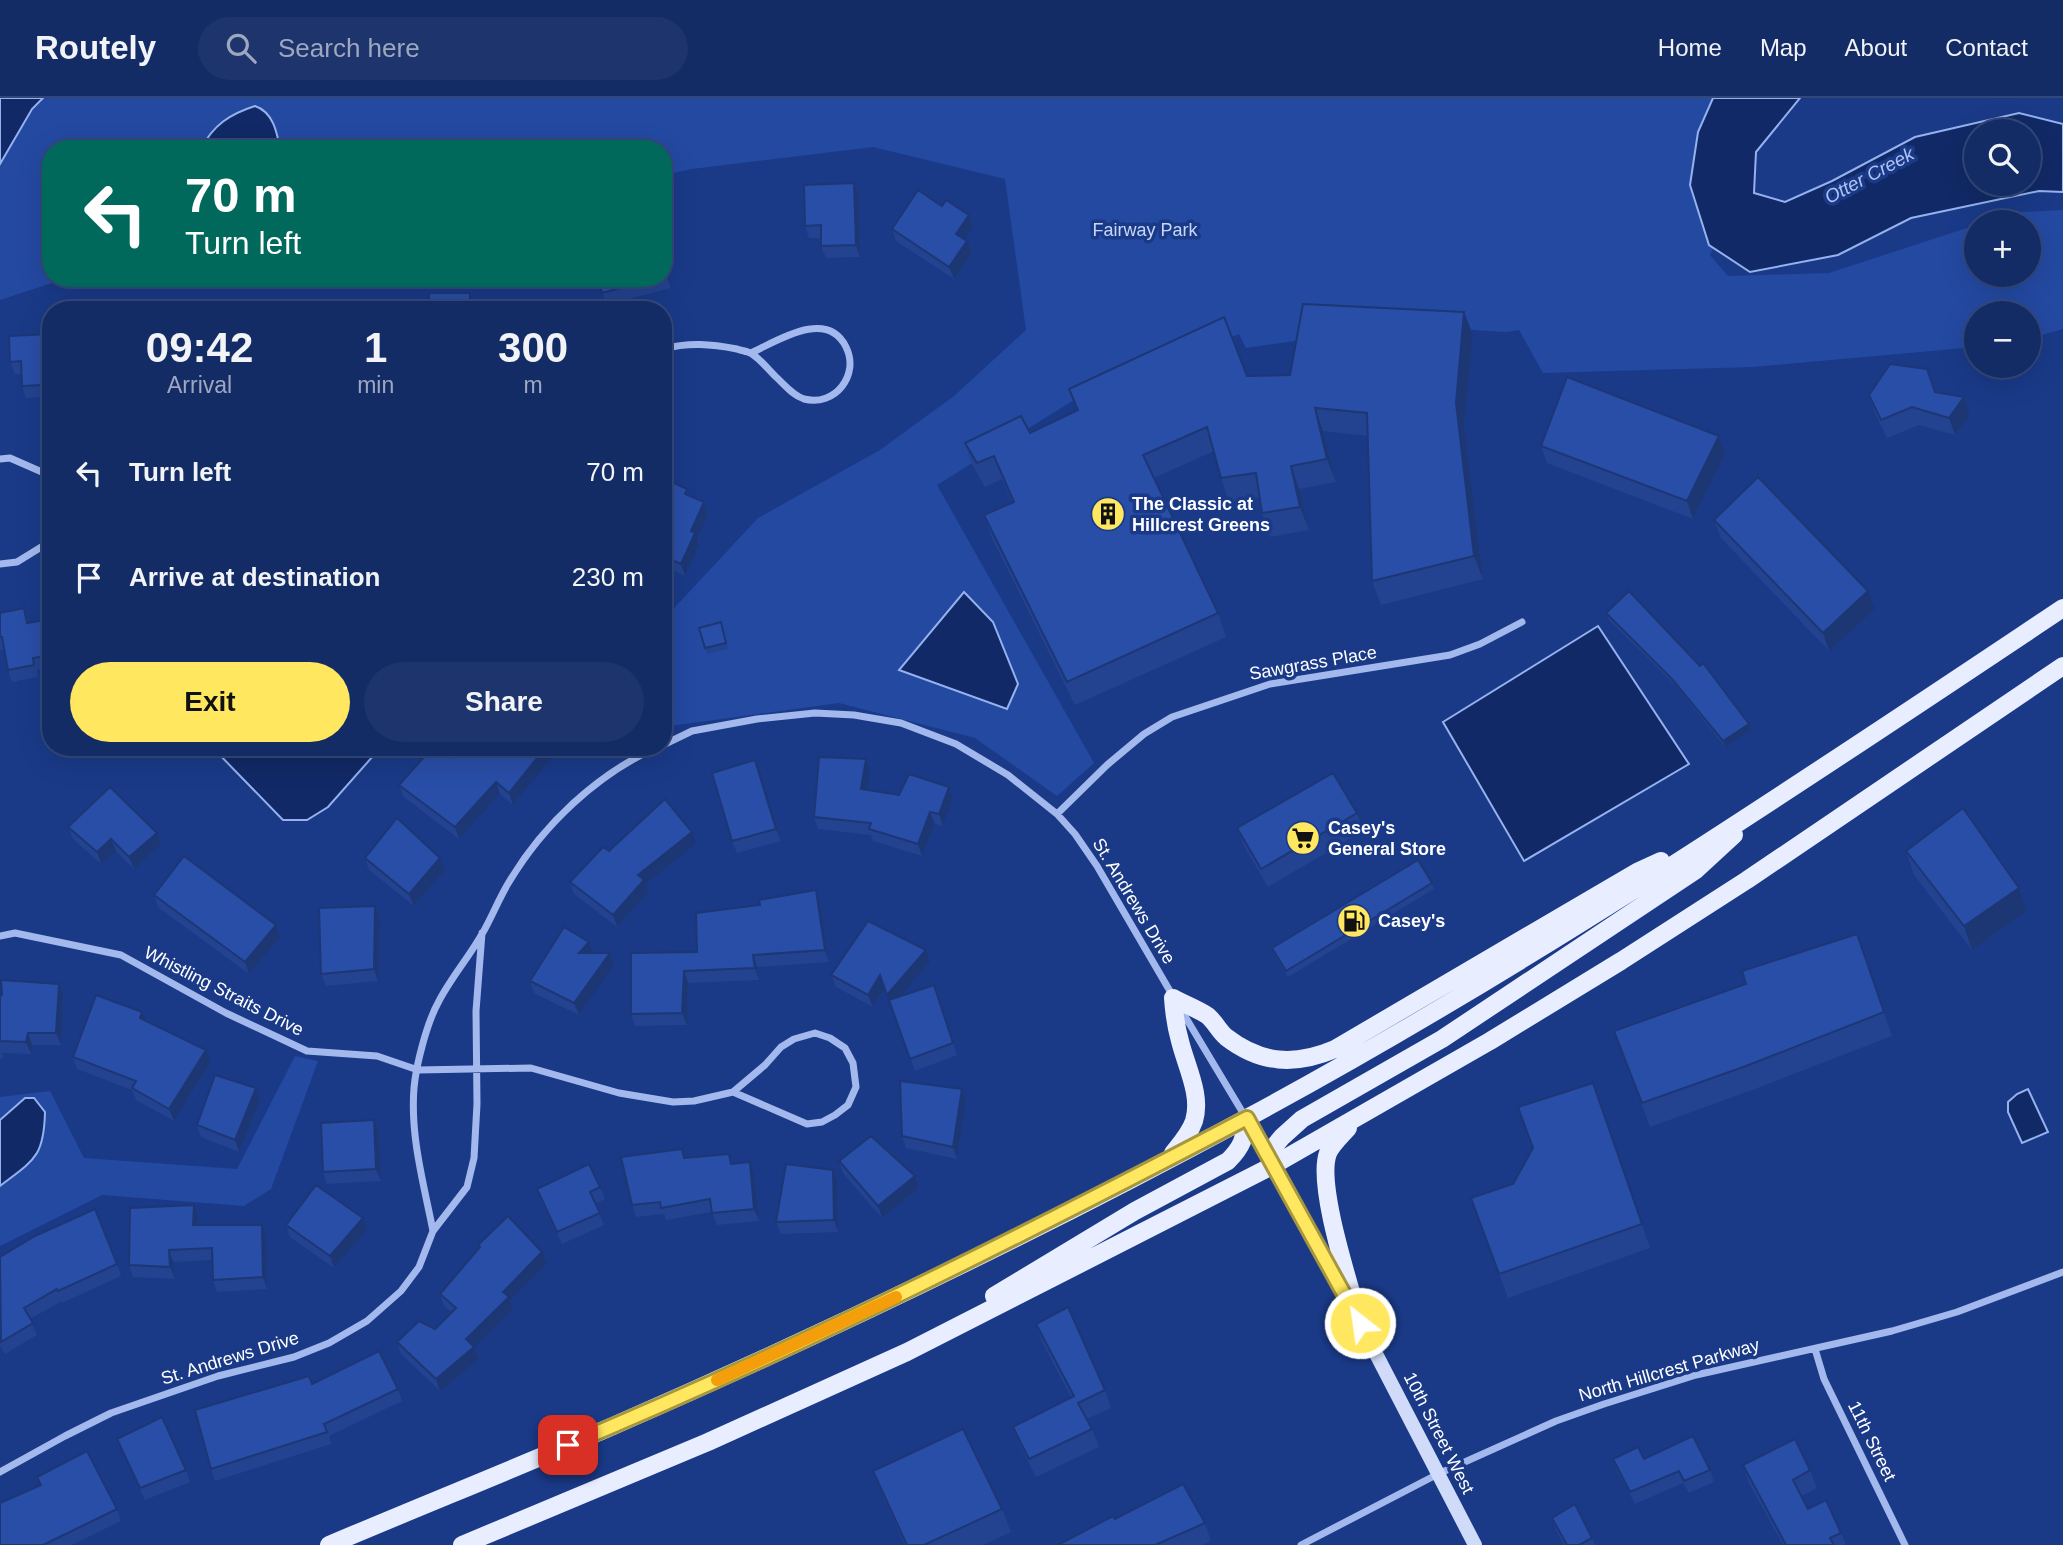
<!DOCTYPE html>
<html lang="en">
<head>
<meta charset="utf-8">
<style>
  :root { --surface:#142c66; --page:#1d346c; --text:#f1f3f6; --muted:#9da7bf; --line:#33487a; --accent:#ffe85f }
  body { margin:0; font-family:Helvetica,sans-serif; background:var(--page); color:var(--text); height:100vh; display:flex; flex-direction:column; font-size:26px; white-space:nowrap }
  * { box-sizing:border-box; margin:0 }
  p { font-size:23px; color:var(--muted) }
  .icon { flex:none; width:38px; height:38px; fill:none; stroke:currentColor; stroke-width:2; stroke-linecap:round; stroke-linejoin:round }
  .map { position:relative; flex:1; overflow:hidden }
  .panel { position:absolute; left:42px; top:203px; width:630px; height:455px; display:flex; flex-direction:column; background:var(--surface); border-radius:28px; box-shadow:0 7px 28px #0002,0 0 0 2px var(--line) }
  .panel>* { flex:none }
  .banner { position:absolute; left:42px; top:42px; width:630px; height:147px; border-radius:28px; box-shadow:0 7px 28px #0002,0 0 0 2px var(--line); background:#00695c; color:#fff; overflow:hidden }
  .tools { position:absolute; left:1964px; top:21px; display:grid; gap:14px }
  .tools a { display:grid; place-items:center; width:77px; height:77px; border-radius:50%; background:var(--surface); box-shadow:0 7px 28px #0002,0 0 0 2px var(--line); font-size:35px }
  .pin { position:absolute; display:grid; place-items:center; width:60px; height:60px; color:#fff; margin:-30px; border-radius:14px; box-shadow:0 4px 10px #0006 }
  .me { position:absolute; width:77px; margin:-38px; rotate:330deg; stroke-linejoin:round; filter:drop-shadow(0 0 5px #0008) }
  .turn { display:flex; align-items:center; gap:24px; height:147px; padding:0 28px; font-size:32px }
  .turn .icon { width:91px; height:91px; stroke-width:2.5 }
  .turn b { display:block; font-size:49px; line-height:60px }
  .eta { display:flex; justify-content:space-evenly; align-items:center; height:119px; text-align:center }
  .eta b { font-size:42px; font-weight:600; line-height:49px }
  .button { display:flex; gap:14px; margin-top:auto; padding:14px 28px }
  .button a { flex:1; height:80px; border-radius:42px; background:var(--accent); color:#111; font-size:28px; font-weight:600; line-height:80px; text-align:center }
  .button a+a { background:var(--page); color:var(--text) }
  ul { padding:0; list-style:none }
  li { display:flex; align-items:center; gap:21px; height:105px; padding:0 28px }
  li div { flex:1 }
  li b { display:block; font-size:26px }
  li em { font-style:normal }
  header { display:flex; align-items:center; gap:42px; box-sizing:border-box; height:98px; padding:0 35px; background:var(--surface); border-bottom:2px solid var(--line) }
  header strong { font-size:33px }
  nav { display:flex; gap:38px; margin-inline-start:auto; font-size:24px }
  .search { width:490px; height:63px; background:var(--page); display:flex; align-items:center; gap:18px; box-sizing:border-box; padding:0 24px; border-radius:38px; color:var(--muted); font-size:26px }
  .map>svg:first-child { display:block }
  .green { fill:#2349a1 }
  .water { fill:#112966; stroke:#95b2ef; stroke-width:2; fill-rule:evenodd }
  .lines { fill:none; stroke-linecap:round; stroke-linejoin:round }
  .street { stroke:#a3b9ed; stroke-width:7 }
  .secondary { stroke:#cfdbf9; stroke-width:14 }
  .primary { stroke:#e8eeff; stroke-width:18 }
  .wall { fill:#234390 }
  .shaded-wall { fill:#1d3775 }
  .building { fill:#294ea7; stroke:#1d3775; stroke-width:2 }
  .route-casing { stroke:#a6973e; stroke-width:18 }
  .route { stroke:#ffe85f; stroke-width:12 }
  .slow { stroke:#f59e0b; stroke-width:12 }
  .labels { text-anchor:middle; stroke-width:7; stroke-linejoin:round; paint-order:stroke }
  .park-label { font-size:18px; fill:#c8d7f9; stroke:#1a3a88 }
  .poi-label { font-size:18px; font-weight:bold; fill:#fff; stroke:#1a3a88; text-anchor:start }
  .street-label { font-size:18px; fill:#fff; stroke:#1a3a88 }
  .water-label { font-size:19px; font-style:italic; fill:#aec4f4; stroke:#1a3a88 }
</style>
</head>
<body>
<header>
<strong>Routely</strong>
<div class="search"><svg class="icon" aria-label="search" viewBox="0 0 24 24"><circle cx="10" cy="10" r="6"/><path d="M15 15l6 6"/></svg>Search here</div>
<nav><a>Home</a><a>Map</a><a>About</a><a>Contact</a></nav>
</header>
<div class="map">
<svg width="2063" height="1447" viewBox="0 0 2063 1447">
  <rect width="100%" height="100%" fill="#1a3a88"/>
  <path class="green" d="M0,0H1757L1731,109L1710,157L1728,178L1829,175L1976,127V177H2028V124H1986L2022,114L2063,112V231L2028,241V215H1976V249L1753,269L1543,275L1519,232L1506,234L1337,224L1301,242L1246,250L1239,236L1074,302L937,387L1094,665L1057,698L975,640L839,605L663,629V522L758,420L880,352L954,298L1026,232L1005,81L873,49L692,71L663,77V51H51V180H67L0,202Z
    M295,958L318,963L271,1091L244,1108L102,1097L0,1148V999L50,993L84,1060L237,1071Z"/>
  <path class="water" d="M0,0H43L32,11L0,66Z
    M1713,0H1800L1756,54L1754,95L1785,104L1832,83L1915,39L2019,15L2063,26V94L2039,93L1911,120L1838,157L1750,174L1709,147L1690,87L1698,34ZM2028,33V86H1976V33Z
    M255,8C273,14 277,34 280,51H201C213,27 230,16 255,8Z
    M964,494L993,524L1018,586L1007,611L899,572Z
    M1598,528L1689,666L1524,763L1443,624Z
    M212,649H381L328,709L307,722H283Z
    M2028,991L2048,1034L2022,1045L2008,1014V1004L2017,996Z
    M25,1000H34L45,1014C44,1059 34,1062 0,1088V1022Z"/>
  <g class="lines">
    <path class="street" d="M663,251C689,244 711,246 737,251C742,253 748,253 752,256C760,261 768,271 775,278C784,286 792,297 804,301C835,309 860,277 846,249C827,210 777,243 751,255
      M0,361L10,360L51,378
      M0,466L17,464L51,443
      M663,647L692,633L757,621L815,615L854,617L901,625L956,646L1008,677L1057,716L1075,736L1097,768L1174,900
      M1057,716L1107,667L1144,636L1172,619L1270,586L1450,557L1480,546L1522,524
      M0,838L15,835L121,857L226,915L307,953L377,958L418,972L531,970L619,995L673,1004L694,1003L733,994L765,967L781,949L794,941L815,935L830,940L845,950L853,965L856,989L848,1007L835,1017L822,1024L807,1026L733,994
      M1180,910L1246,1020
      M433,1133C424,1087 410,1038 414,990C416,967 427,924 439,903C451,880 469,859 482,836C492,819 499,800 509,784C543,727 596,677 657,649
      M1815,1251L1824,1281L1905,1447
      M0,1374L65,1338L111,1315L218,1278L294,1259L329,1245L367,1223L401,1193L419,1169L433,1133L467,1089L474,1060L477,1006L476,913L482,835
      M1301,1447L1438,1376L1556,1323L1604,1306L1696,1277L1892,1233L1957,1214L2063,1174"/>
    <path class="secondary" d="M1247,1020L1360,1225L1475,1447"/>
    <path class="primary" d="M1173,900C1184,906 1198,911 1208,918C1215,924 1219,933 1226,939C1261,966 1295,968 1335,951L1637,774L1661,763
      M1348,1030C1341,1038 1332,1046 1328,1055C1316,1087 1350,1188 1360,1225
      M1173,1055C1181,1045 1190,1035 1194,1023C1202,997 1186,968 1180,943C1176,929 1174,915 1173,900
      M1272,1068L1270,1059L1272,1051L1282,1039L1302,1021L1442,941L1696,772L1734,737
      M994,1198L1135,1113L1228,1063C1243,1048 1244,1041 1247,1020
      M329,1447C423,1407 519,1369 613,1328C828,1234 1040,1132 1247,1020C1529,868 1796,688 2063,510
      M462,1447L708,1344L907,1254L1272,1068L1490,943L1621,863L1747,782L2063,568"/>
  </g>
  <path class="wall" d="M854,85L859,97L860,159L826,160L821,148V140H809L805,128Z
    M973,129L965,141L967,143L972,155L954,181L896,143L892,131Z
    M663,160L671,190L606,207L598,180H663Z
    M1464,214L1473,237L1464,328L1483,481L1381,507L1372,483L1368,338L1323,333L1336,384L1299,391L1309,432L1270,439L1262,415L1260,399L1229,404L1221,380L1214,353L1154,380L1218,515L1226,539L1075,607L992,440L984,417L1012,404L1002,381L985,389L973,368L965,345L1030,335L1077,313L1069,291L1247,278L1290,277Z
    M51,236V288H47L48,299L26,300L22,288L21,276H15L10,264Z
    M1935,294L1964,299L1970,317L1955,337L1919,327L1887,340L1875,315L1869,297Z
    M1719,338L1725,356L1693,421L1547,365L1541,348Z
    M663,380L690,398L704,404L708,416L697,441L699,447L685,478L663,468Z
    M1714,422L1875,511L1829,553L1721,440Z
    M24,510L29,525L51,521V569L37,572L38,579L12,584L8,572L4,551L0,552V515Z
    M1606,515L1749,626L1751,632L1725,649L1675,587L1608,521Z
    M699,530H723L728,551L707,556Z
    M458,649H549L553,659L513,707L500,696L459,741L404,699L399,687L450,659Z
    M755,662L781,743L737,755L732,743Z
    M870,673L867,692L899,697L953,701L943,728L935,726L922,758L873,743L871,737L818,731L814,719Z
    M1357,715L1363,733L1268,789L1244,748L1237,730Z
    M68,729L161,747L134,771L116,753L101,766L73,741Z
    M696,746L646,786L649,794L617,829L574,796L570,784L609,753Z
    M1906,753L2019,790L2027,813L1972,852L1914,777Z
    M365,760L445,772L414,808L369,772Z
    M1432,785L1434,791L1288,879L1274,856L1272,850Z
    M816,792L820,804L829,864L757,869L759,882L688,885L687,927L635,928L631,916L697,854L760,807Z
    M154,797L276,827L280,839L249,876L158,809Z
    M375,808L380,820L378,883L326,888L321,876Z
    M1857,836L1892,938L1755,991L1650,1029L1614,933L1746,886Z
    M610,855L614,867L579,917L534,895L530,883Z
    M930,864L901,898L934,887L957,957L915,973L885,889L873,909L836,889L831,877Z
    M0,898H63L61,947H32L31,956L2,955L3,960L0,961Z
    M146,923L211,964L174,1023L136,1002L132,992L77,971L73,959Z
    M1593,985L1650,1150L1508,1200L1471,1100L1513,1086Z
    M962,991L966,1003L957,1061L906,1050L902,1038Z
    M260,1002L239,1054L201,1039L197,1027Z
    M379,1034L381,1083L327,1086L323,1074Z
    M686,1060L733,1066L754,1076L759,1123L717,1127L712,1114L666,1122L664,1116L636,1119L632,1107Z
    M839,1063L915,1078L919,1090L882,1120L843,1075Z
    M837,1084L838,1134L781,1136L776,1124Z
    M600,1089L605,1101L595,1106L604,1127L562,1146L541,1103L537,1091Z
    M198,1119V1127L266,1139L267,1191L217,1194L213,1182L212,1162L173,1164L175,1181L133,1179L129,1167Z
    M286,1127L367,1132L334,1170L290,1139Z
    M478,1147L547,1166L510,1203L513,1211L474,1249L479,1261L440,1293L401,1256L397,1244L435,1231L451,1214L444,1208L440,1196L479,1150Z
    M0,1159L117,1166L121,1178L62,1205V1203L30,1221L37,1237L5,1256L0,1248Z
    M1036,1226L1105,1292L1111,1310L1087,1321L1092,1331L1099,1349L1036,1379L1020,1347L1013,1329L1071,1299L1042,1244Z
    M312,1286L398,1291L402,1303L329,1338L331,1346L215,1383L211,1371Z
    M117,1341L186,1372L190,1384L145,1402L122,1353Z
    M1613,1361L1710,1372L1714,1384L1689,1395L1683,1385L1635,1406L1617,1373Z
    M1743,1367L1810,1372L1817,1390L1802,1398L1808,1411L1841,1435L1846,1447H1783L1749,1385Z
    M873,1373L1002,1411L1011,1434L983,1447H905L882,1396Z
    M37,1379L117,1411L121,1423L72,1447H0L40,1387Z
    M1552,1420L1592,1440L1595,1447H1564L1556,1432Z
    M1115,1421L1205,1425L1211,1443L1202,1447H1058Z"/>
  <path class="shaded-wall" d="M854,85L859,97L860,159L856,147Z
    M969,117L973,129L961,148L956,136Z
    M967,143L972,155L954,181L949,169Z
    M663,160L666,167L671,190L667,178Z
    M470,195L474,207V212H470Z
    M1464,214L1473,237L1464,328L1483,481L1474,458L1456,305Z
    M43,276L47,288L48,299L43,287Z
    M1964,299L1970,317L1955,337L1949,320Z
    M1315,310L1323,333L1336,384L1327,361Z
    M1719,338L1725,356L1693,421L1687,403Z
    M1291,368L1299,391L1309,432L1300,409Z
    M704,404L708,416L697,441L699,447L685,478L681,466L691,433Z
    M1868,493L1875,511L1829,553L1823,535Z
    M1749,626L1751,632L1725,649L1723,643Z
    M546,649H549L553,659L513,707L509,695Z
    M866,661L870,673L866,703L861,691Z
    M755,662L760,674L781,743L776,731Z
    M496,684L500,696L459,741L455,729Z
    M949,689L953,701L943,728L939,716Z
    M930,714L935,726L922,758L918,746Z
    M692,734L696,746L646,786L649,794L617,829L613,817L638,777Z
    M157,735L161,747L134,771L129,759Z
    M111,741L116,753L101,766L97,754Z
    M440,760L445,772L414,808L409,796Z
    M2019,790L2027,813L1972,852L1964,828Z
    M816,792L820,804L829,864L825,852Z
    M375,808L380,820L378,883L374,871Z
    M276,827L280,839L249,876L245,864Z
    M589,844L593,856L579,855Z
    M926,852L930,864L892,909L887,897Z
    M610,855L614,867L579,917L574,905Z
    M753,857L757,869L759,882L755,870Z
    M684,873L688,885L687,927L682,915Z
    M880,877L885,889L873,909L868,897Z
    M59,886L63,898L61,947L56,935Z
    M142,914L147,926L140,920Z
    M28,935L32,947L31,956L26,944Z
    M206,952L211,964L174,1023L169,1011Z
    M256,990L260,1002L239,1054L235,1042Z
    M962,991L966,1003L957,1061L953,1049Z
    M374,1022L379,1034L381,1083L376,1071Z
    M750,1064L754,1076L759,1123L754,1111Z
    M833,1072L837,1084L838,1134L834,1122Z
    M915,1078L919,1090L882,1120L878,1108Z
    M194,1107L198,1119L197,1139L193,1127Z
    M363,1120L367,1132L334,1170L330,1158Z
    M262,1127L266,1139L267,1191L263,1179Z
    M169,1152L173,1164L175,1181L170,1169Z
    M542,1154L547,1166L510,1203L513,1211L474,1250L479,1261L440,1293L436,1281L503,1194Z"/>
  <path class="building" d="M854,85L856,147L821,148V127L805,128L804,87Z
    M918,92L942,108L946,102L969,117L956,136L967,143L949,169L892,131Z
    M663,163L667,178L663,179Z
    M598,180H658L602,195Z
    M429,195H470V212H411V202L429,203Z
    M1303,206L1464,214L1456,305L1474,458L1372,483L1367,315L1315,310L1327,361L1291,368L1300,409L1262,415L1256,375L1221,380L1207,329L1143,357L1218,515L1067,584L984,417L1014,404L994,358L977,365L965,345L1021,318L1030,335L1078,312L1069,291L1224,219L1247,278L1290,277Z
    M51,236V276H43V287L22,288L21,263L10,264L9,238Z
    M1890,266L1927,271L1935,294L1964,299L1949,320L1912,309L1881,322L1869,297Z
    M1567,279L1719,338L1687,403L1541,348Z
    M1758,379L1868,493L1823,535L1714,422Z
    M663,380L687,391L685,396L704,404L691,433L695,435L681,466L663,458Z
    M1629,493L1700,568L1703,565L1749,626L1723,643L1672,581L1606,515Z
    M24,510L27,525L51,521V557L33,560L34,567L8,572L2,539H0V515Z
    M721,524L726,545L705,550L699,530Z
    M433,649H437L450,659L458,649H546L509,695L496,684L455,729L399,687Z
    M819,659L866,661L861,691L899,697L909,676L949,689L939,716L930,714L918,746L869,731L871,725L814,719Z
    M755,662L776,731L732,743L712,675Z
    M1333,675L1357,715L1261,771L1237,730Z
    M110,689L157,735L129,759L111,741L97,754L68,729Z
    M665,701L692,734L638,777L644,782L613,817L570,784L603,749L609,753Z
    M1963,710L2019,790L1964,828L1906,753Z
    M397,720L440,760L409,796L365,760Z
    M184,758L276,827L245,864L154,797Z
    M1418,762L1432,785L1286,873L1272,850Z
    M816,792L825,852L753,857L755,870L684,873L682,915L631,916V855L697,854L696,815L760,807L759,802Z
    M375,808L374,871L321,876L319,810Z
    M868,823L926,852L887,897L880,877L868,897L831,877Z
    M564,829L589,844L579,855H610L574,905L530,883Z
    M1857,836L1884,914L1746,968L1642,1005L1614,933L1746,886L1742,873Z
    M1,882L59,886L56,935H28L26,944L0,943V898L2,897Z
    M934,887L953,945L910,961L889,902Z
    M96,897L142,914L140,920L206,952L169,1011L132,990L136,983L73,959Z
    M215,977L256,990L235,1042L197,1027Z
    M900,983L962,991L953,1049L902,1038Z
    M1593,985L1642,1126L1499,1176L1471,1100L1513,1086L1533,1050L1518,1009Z
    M374,1022L376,1071L323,1074L321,1025Z
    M871,1038L915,1078L878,1108L839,1063Z
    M682,1051L684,1060L729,1056L731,1066L750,1064L754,1111L712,1115L710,1101L661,1110L660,1104L632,1107L621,1059Z
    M589,1066L600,1089L590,1094L600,1115L557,1134L537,1091Z
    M786,1066L833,1072L834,1122L776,1124Z
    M316,1087L363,1120L330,1158L286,1127Z
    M194,1107L193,1127H262L263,1179L213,1182L212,1150L169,1152L170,1169L129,1167L130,1110Z
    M95,1111L117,1166L58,1193L57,1191L24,1210L33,1225L1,1244L0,1159L35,1138Z
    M508,1118L542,1154L503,1194L509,1199L466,1241L474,1249L436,1281L397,1244L419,1223L435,1231L456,1210L440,1196L480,1149L478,1147Z
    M1068,1209L1105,1292L1078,1305L1092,1331L1029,1361L1013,1329L1074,1298L1036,1226Z
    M379,1253L398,1291L324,1326L327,1334L211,1371L195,1312L309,1278L312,1286Z
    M162,1319L186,1372L140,1390L117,1341Z
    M963,1331L1002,1411L924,1447H907L873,1373Z
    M1693,1338L1710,1372L1684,1383L1679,1373L1630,1394L1613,1361L1638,1349L1644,1361Z
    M1795,1341L1810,1372L1793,1382L1808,1411L1826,1402L1841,1435L1830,1440L1834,1447H1786L1743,1367Z
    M87,1353L117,1411L43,1447H0V1405L41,1387L37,1379Z
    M1183,1386L1205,1425L1155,1447H1058L1113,1418L1115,1421Z
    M1575,1406L1592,1440L1579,1447H1567L1552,1420Z"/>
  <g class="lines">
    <g class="route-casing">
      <path id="route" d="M568,1347C800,1250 1024,1137 1247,1020L1360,1225"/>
    </g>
    <use href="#route" class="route"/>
    <path class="slow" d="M717,1282L896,1199"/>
  </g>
  <defs>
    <g id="building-disc" transform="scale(1.75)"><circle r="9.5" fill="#ffe85f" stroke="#1a3a88"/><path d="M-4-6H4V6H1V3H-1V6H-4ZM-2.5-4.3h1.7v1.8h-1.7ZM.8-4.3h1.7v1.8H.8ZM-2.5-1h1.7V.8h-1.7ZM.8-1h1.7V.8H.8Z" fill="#111"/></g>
    <g id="supermarket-disc" transform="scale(1.75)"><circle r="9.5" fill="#ffe85f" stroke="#1a3a88"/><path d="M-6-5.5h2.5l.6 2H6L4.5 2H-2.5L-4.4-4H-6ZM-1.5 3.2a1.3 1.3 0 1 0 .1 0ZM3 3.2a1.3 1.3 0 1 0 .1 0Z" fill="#111"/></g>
    <g id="fuel-disc" transform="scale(1.75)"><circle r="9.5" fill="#ffe85f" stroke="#1a3a88"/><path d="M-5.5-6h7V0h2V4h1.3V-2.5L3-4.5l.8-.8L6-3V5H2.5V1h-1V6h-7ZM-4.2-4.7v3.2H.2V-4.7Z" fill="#111"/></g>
  </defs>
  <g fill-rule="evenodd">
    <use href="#building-disc" x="1108" y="416"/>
    <use href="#supermarket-disc" x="1303" y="740"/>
    <use href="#fuel-disc" x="1354" y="823"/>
  </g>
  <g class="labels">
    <g class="park-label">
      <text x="1145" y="138">Fairway Park</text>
    </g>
    <g class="poi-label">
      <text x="1132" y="412">The Classic at<tspan x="1132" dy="21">Hillcrest Greens</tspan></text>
      <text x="1328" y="736">Casey's<tspan x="1328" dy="21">General Store</tspan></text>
      <text x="1378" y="829">Casey's</text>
    </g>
    <g class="street-label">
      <text transform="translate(1313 565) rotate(-10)" y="6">Sawgrass Place</text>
      <text transform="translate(1134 803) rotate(59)" y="6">St. Andrews Drive</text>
      <text transform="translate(224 893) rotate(27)" y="6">Whistling Straits Drive</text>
      <text transform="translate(230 1260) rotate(-17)" y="6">St. Andrews Drive</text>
      <text transform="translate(1669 1272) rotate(-16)" y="6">North Hillcrest Parkway</text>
      <text transform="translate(1439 1335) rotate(63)" y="6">10th Street West</text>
      <text transform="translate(1872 1343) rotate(64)" y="6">11th Street</text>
    </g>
    <g class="water-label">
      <text transform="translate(1869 77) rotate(-28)" y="7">Otter Creek</text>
    </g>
  </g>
</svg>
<div class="tools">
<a><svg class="icon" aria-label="search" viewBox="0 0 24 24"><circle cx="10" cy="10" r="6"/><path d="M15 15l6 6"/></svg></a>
<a>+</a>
<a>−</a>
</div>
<div class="pin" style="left:568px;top:1347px;background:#d93025"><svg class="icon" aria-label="arrive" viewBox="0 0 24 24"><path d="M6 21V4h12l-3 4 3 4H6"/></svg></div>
<svg class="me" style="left:1360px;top:1225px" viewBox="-20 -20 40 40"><circle r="17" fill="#ffe85f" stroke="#fff" stroke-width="3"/><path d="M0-11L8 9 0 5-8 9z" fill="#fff"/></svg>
<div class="banner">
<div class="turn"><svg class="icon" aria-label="left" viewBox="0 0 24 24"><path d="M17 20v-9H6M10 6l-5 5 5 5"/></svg><div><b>70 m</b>Turn left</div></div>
</div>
<section class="panel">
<div class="eta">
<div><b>09:42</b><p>Arrival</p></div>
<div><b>1</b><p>min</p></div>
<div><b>300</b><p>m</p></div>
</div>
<ul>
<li><svg class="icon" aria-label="left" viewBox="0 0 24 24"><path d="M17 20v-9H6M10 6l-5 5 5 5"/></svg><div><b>Turn left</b></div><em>70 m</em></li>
<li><svg class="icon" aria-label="arrive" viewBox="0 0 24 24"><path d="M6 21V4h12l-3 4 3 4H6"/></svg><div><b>Arrive at destination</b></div><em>230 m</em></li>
</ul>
<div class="button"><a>Exit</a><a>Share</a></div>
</section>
</div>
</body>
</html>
